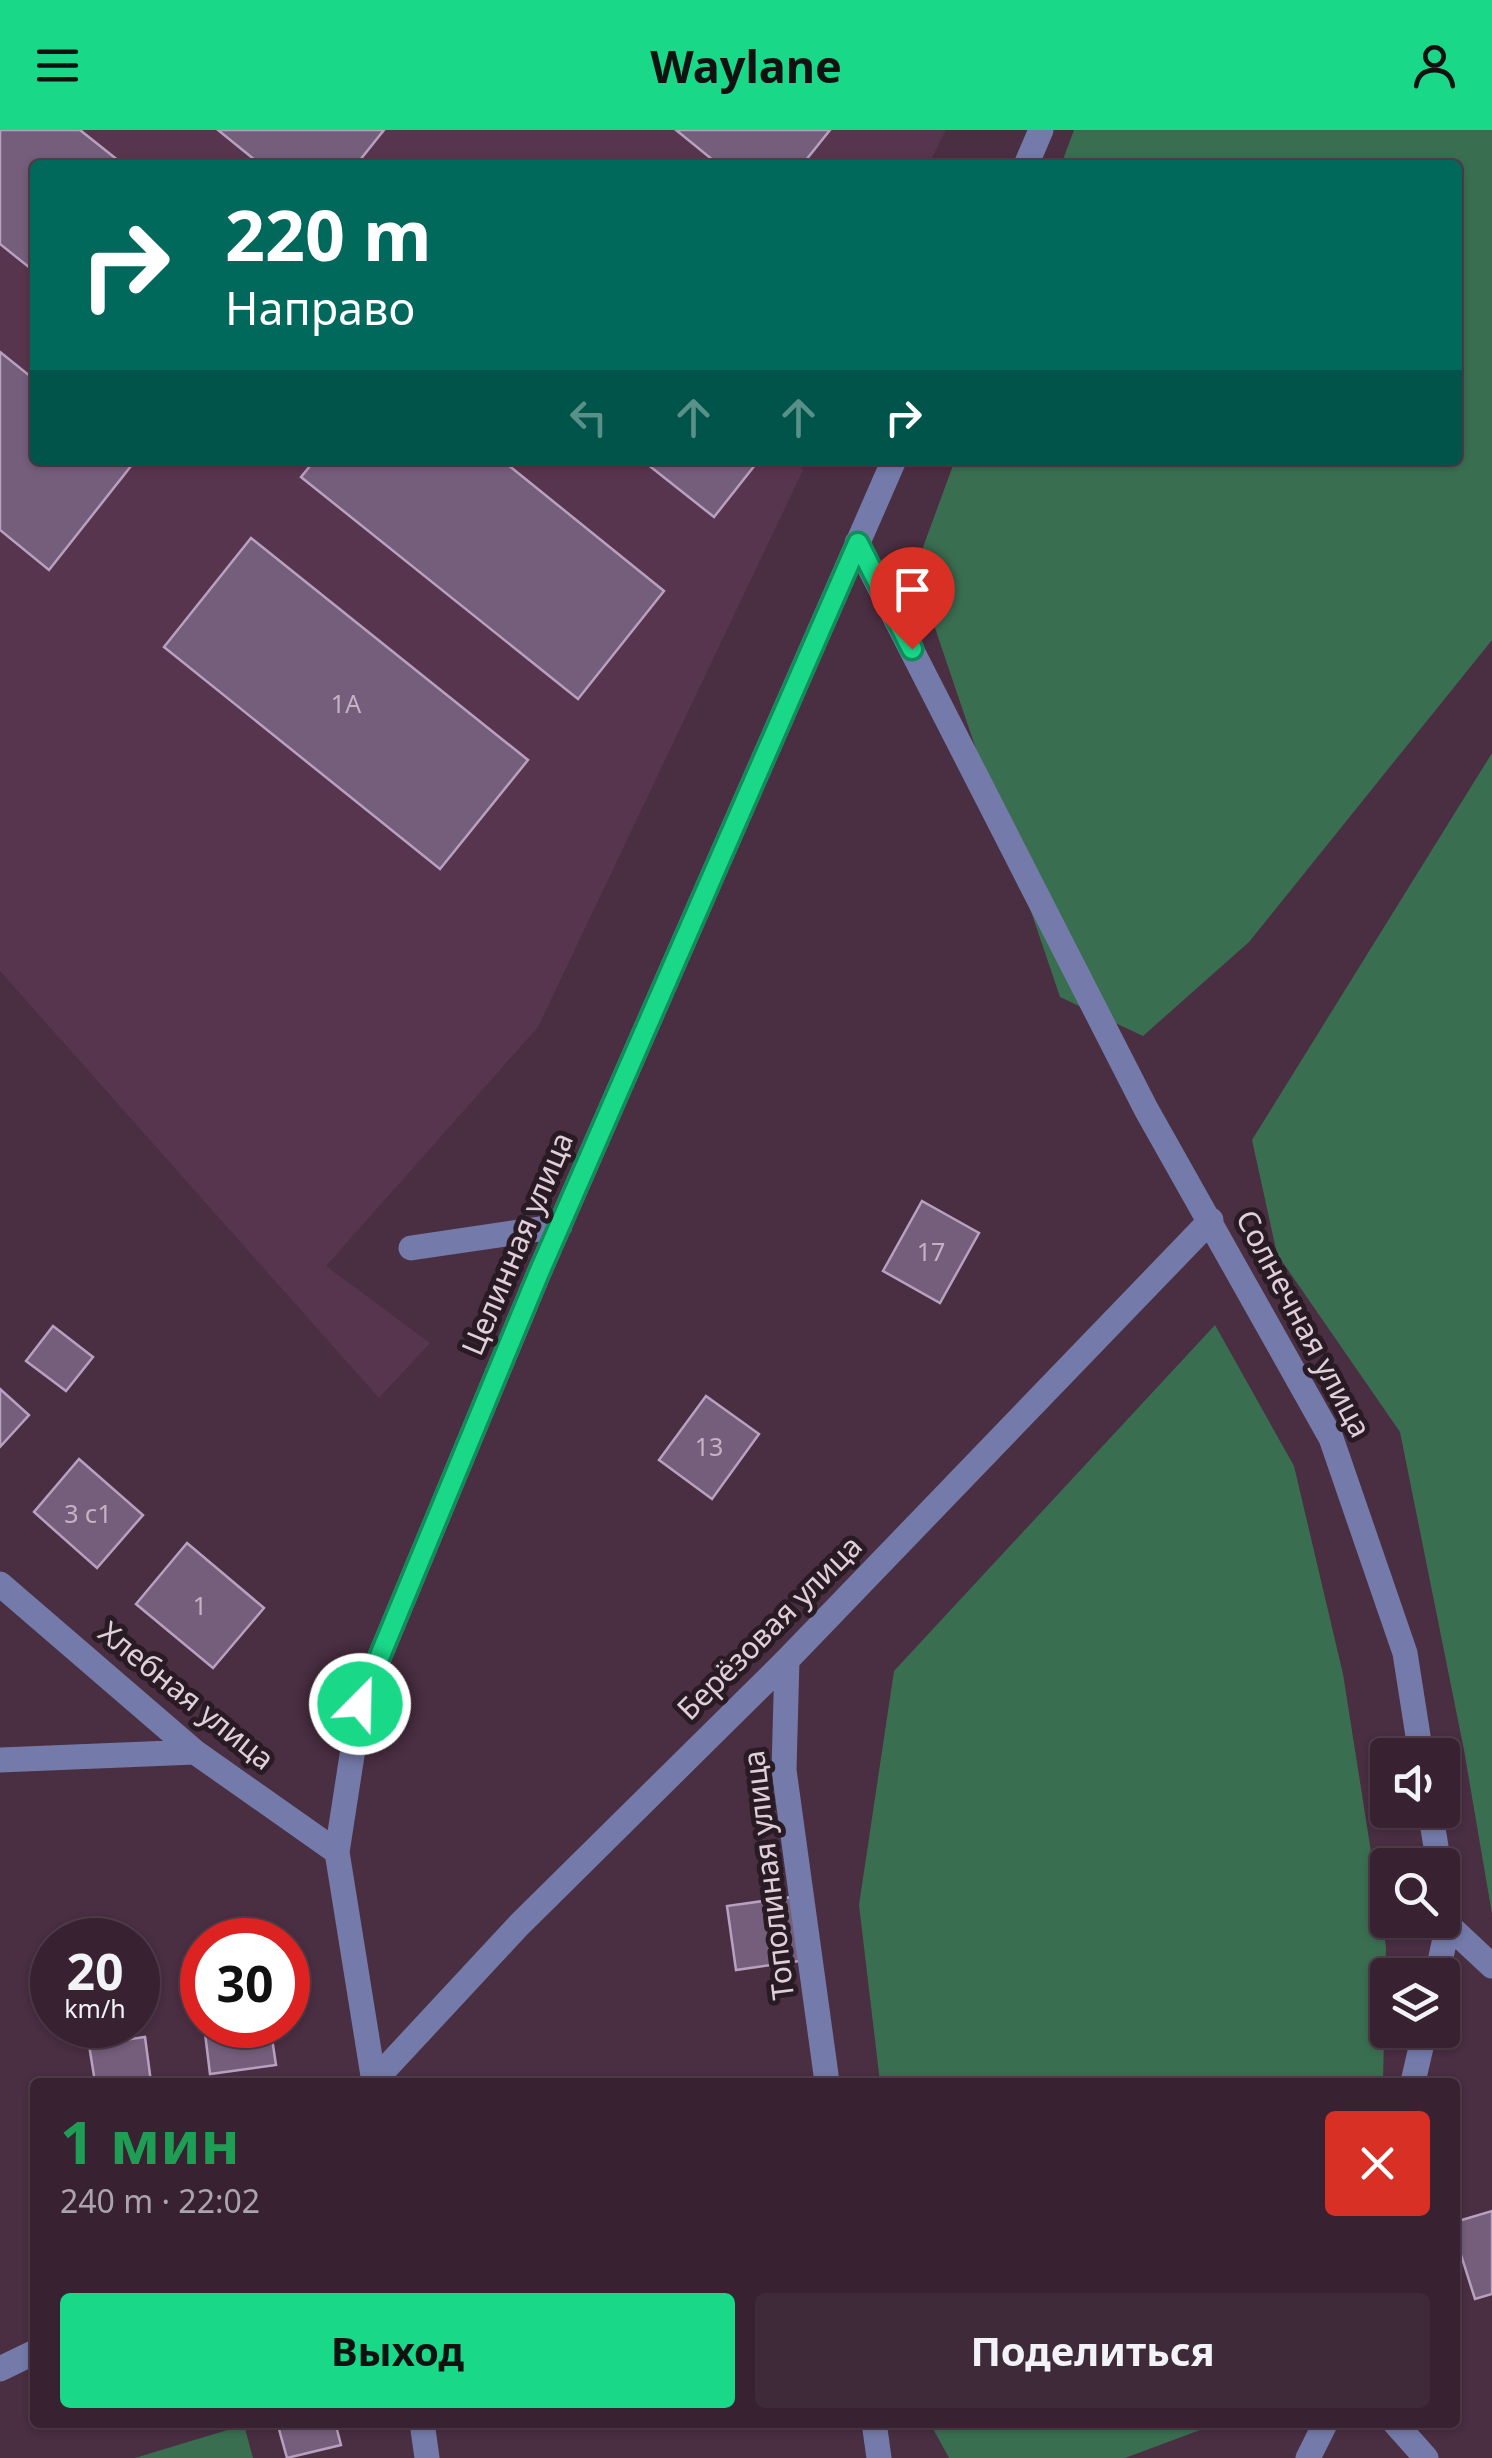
<!DOCTYPE html>
<html lang="ru">
<head>
<meta charset="utf-8">
<style>
  :root { --surface:#382232; --page:#3f2a3a; --text:#f1f3f6; --muted:#aba4ac; --line:#523f4d; --accent:#19d989 }
  body { margin:0; font-family:"Noto Sans",sans-serif; background:var(--page); color:var(--text); height:100vh; display:flex; flex-direction:column; font-size:38px; white-space:nowrap }
  * { box-sizing:border-box; margin:0 }
  p { font-size:32px; color:var(--muted) }
  .icon { flex:none; width:55px; height:55px; fill:none; stroke:currentColor; stroke-width:2; stroke-linecap:round; stroke-linejoin:round }
  .map { position:relative; flex:1; overflow:hidden }
  .drawer { position:absolute; left:30px; top:1948px; width:1430px; height:350px; display:flex; flex-direction:column; background:var(--surface); border-radius:10px; box-shadow:0 2px 8px #0004,0 0 0 2px var(--line) }
  .drawer>* { flex:none }
  .banner { position:absolute; left:30px; top:30px; width:1432px; height:305px; border-radius:10px; box-shadow:0 2px 8px #0004,0 0 0 2px var(--line); background:#00695c; color:#fff; overflow:hidden }
  .fabs { position:absolute; left:1370px; top:1608px; display:grid; gap:20px }
  .fabs a { display:grid; place-items:center; width:90px; height:90px; border-radius:10px; background:var(--surface); box-shadow:0 2px 8px #0004,0 0 0 2px var(--line); font-size:50px }
  .speed { position:absolute; left:30px; top:1788px; display:flex; gap:20px; font-size:50px; font-weight:700; text-align:center }
  .speed>* { display:grid; place-content:center; width:130px; height:130px; border-radius:50%; background:var(--surface); box-shadow:0 2px 8px #0004,0 0 0 2px var(--line); line-height:1 }
  .speed small { font-size:25px; font-weight:400 }
  .speed .limit { border:15px solid #d22; background:#fff; color:#111 }
  .pin { position:absolute; display:grid; place-items:center; width:85px; height:85px; color:#fff; margin:-102px -42px; border-radius:50% 50% 50% 0; rotate:-45deg; box-shadow:0 0 10px #0007 }
  .pin .icon { rotate:45deg }
  .me { position:absolute; width:110px; margin:-55px; rotate:23deg; stroke-linejoin:round; filter:drop-shadow(0 0 8px #0008) }
  .turn { display:flex; align-items:center; gap:35px; height:210px; padding:0 30px; font-size:45px }
  .turn .icon { width:130px; height:130px; stroke-width:2.5 }
  .turn b { display:block; font-size:70px; line-height:85px }
  .lanes { display:flex; align-items:center; height:95px; padding:0 30px; background:#0003; justify-content:center; gap:50px; direction:ltr }
  .lanes .off { opacity:.35 }
  .round { display:grid; place-items:center; flex:none; width:105px; height:105px; border-radius:10px; background:var(--page) }
  .overview { display:flex; align-items:center; justify-content:space-between; height:170px; padding:0 30px }
  h1 { font-size:60px; font-weight:700; line-height:75px; color:#1e9e55 }
  .primary-button { display:flex; gap:20px; margin-top:auto; padding:20px 30px }
  .primary-button a { flex:1; height:115px; border-radius:10px; background:var(--accent); color:#111; font-size:40px; font-weight:700; line-height:115px; text-align:center }
  .primary-button a+a { background:var(--page); color:var(--text) }
  header { display:flex; justify-content:space-between; align-items:center; height:130px; padding:0 30px; background:var(--accent); color:#111; font-size:45px; font-weight:700 }
  .map>svg:first-child { display:block }
  .built { fill:#58354e }
  .green { fill:#3a6e51 }
  .building { fill:#745e7b; stroke:#b8a1c0; stroke-width:2.5 }
  .lines { fill:none; stroke-linecap:round; stroke-linejoin:round }
  .minor { stroke:#747aa9; stroke-width:25 }
  .route-casing { stroke:#108d59; stroke-width:25 }
  .route { stroke:#19d989; stroke-width:18 }
  .labels { text-anchor:middle; stroke-width:10; stroke-linejoin:round; paint-order:stroke }
  .number-label { font-size:25px; fill:#c5b2c2 }
  .street-label { font-size:30px; fill:#e0ceda; stroke:#281b24 }
</style>
</head>
<body>
<header><svg class="icon" aria-label="menu" viewBox="0 0 24 24"><path d="M4 6h16M4 12h16M4 18h16"/></svg>Waylane<svg class="icon" aria-label="person" viewBox="0 0 24 24"><circle cx="12" cy="8" r="4"/><path d="M4 21q1-7 8-7t8 7"/></svg></header>
<div class="map">
<svg width="1492" height="2328" viewBox="0 0 1492 2328">
  <rect width="100%" height="100%" fill="#4a2e42"/>
  <path class="built" d="M0,0H946L928,35H35V330H798L803,340L538,897L326,1136L430,1213L379,1268L0,841Z"/>
  <path class="green" d="M1074,0H1492V510L1249,812L1143,906L1060,867L915,439L955,330H1458V35H1061Z
    M1492,623V1784L1464,1620L1400,1302L1277,1124L1252,1010Z
    M1215,1195L1294,1336L1343,1544L1386,1817L1383,1952H880L859,1775L894,1541Z
    M930,2293H1219L1125,2328H949Z
    M244,2295L253,2328H135Z"/>
  <path class="building" d="M0,0H80L124,35H35V142L0,114Z
    M218,0H384L356,35H261Z
    M676,0H830L802,35H719Z
    M0,222L35,250V330L135,331L49,440L0,400Z
    M315,330H502L664,461L578,569L301,347Z
    M642,330H759L714,387Z
    M251,408L528,630L440,739L164,517Z
    M922,1071L979,1103L940,1173L883,1141Z
    M53,1196L93,1227L66,1261L26,1231Z
    M0,1259L29,1285L0,1317Z
    M706,1266L759,1304L712,1369L659,1330Z
    M79,1329L143,1385L97,1438L34,1382Z
    M187,1413L264,1478L213,1538L136,1474Z
    M792,1767L800,1831L736,1840L727,1776Z
    M204,1895H270L276,1935L210,1944Z
    M145,1907L151,1952H95L89,1915Z
    M1492,2081V2164L1475,2169L1455,2106V2092Z
    M277,2292H335L341,2315L287,2328Z"/>
  <g class="lines">
    <path class="minor" d="M1026,35L1041,0
      M857,413L1146,979L1331,1308L1405,1523L1421,1625
      M411,1118L560,1096
      M0,1454L195,1622L337,1722
      M787,1530L784,1640L827,1952
      M0,1630L195,1622
      M1430,1680L1439,1735
      M1448,1795L1492,1836
      M1437,1845L1448,1795L1442,1758
      M374,1951L519,1795L787,1530L1211,1090
      M374,1952L337,1722L360,1574L538,1145L894,330
      M1413,1952L1425,1900
      M0,2239L35,2222
      M422,2292L427,2328
      M874,2292L879,2328
      M1394,2292L1426,2328
      M1308,2328L1326,2292"/>
  </g>
  <g class="lines">
    <g class="route-casing">
      <path id="route" d="M360,1574L538,1145L858,413L912,519"/>
    </g>
    <use href="#route" class="route"/>
  </g>
  <g class="labels">
    <g class="number-label">
      <text x="346" y="583">1А</text>
      <text x="931" y="1131">17</text>
      <text x="709" y="1326">13</text>
      <text x="88" y="1393">3 с1</text>
      <text x="200" y="1485">1</text>
    </g>
    <g class="street-label">
      <text transform="translate(518 1114) rotate(-67)" y="10">Целинная улица</text>
      <text transform="translate(1303 1194) rotate(62)" y="10">Солнечная улица</text>
      <text transform="translate(770 1498) rotate(-45)" y="10">Берёзовая улица</text>
      <text transform="translate(186 1566) rotate(39)" y="10">Хлебная улица</text>
      <text transform="translate(769 1745) rotate(-97)" y="10">Тополиная улица</text>
    </g>
  </g>
</svg>
<div class="fabs">
<a><svg class="icon" aria-label="sound" viewBox="0 0 24 24"><path d="M4 9h4l5-4v14l-5-4H4zM17 9q2 3 0 6"/></svg></a>
<a><svg class="icon" aria-label="search" viewBox="0 0 24 24"><circle cx="10" cy="10" r="6"/><path d="M15 15l6 6"/></svg></a>
<a><svg class="icon" aria-label="layers" viewBox="0 0 24 24"><path d="M12 4l9 5-9 5-9-5zM3 14l9 5 9-5"/></svg></a>
</div>
<div class="speed"><div>20<small>km/h</small></div><div class="limit">30</div></div>
<div class="pin" style="left:912px;top:519px;background:#d93025"><svg class="icon" aria-label="arrive" viewBox="0 0 24 24"><path d="M6 21V4h12l-3 4 3 4H6"/></svg></div>
<svg class="me" style="left:360px;top:1574px" viewBox="-20 -20 40 40"><circle r="17" fill="#19d989" stroke="#fff" stroke-width="3"/><path d="M0-11L8 9 0 5-8 9z" fill="#fff"/></svg>
<div class="banner">
<div class="turn"><svg class="icon" aria-label="right" viewBox="0 0 24 24"><path d="M7 20v-9h11M14 6l5 5-5 5"/></svg><div><b>220 m</b>Направо</div></div>
<div class="lanes"><svg class="icon off" aria-label="left" viewBox="0 0 24 24"><path d="M17 20v-9H6M10 6l-5 5 5 5"/></svg><svg class="icon off" aria-label="ahead" viewBox="0 0 24 24"><path d="M12 20V5M6 11l6-6 6 6"/></svg><svg class="icon off" aria-label="ahead" viewBox="0 0 24 24"><path d="M12 20V5M6 11l6-6 6 6"/></svg><svg class="icon" aria-label="right" viewBox="0 0 24 24"><path d="M7 20v-9h11M14 6l5 5-5 5"/></svg></div>
</div>
<section class="drawer">
<div class="overview"><div><h1>1 мин</h1><p>240 m · 22:02</p></div><a class="round" style="background:#d93025;color:#fff"><svg class="icon" aria-label="close" viewBox="0 0 24 24"><path d="M6 6l12 12M18 6L6 18"/></svg></a></div>
<div class="primary-button"><a>Выход</a><a>Поделиться</a></div>
</section>
</div>
</body>
</html>
